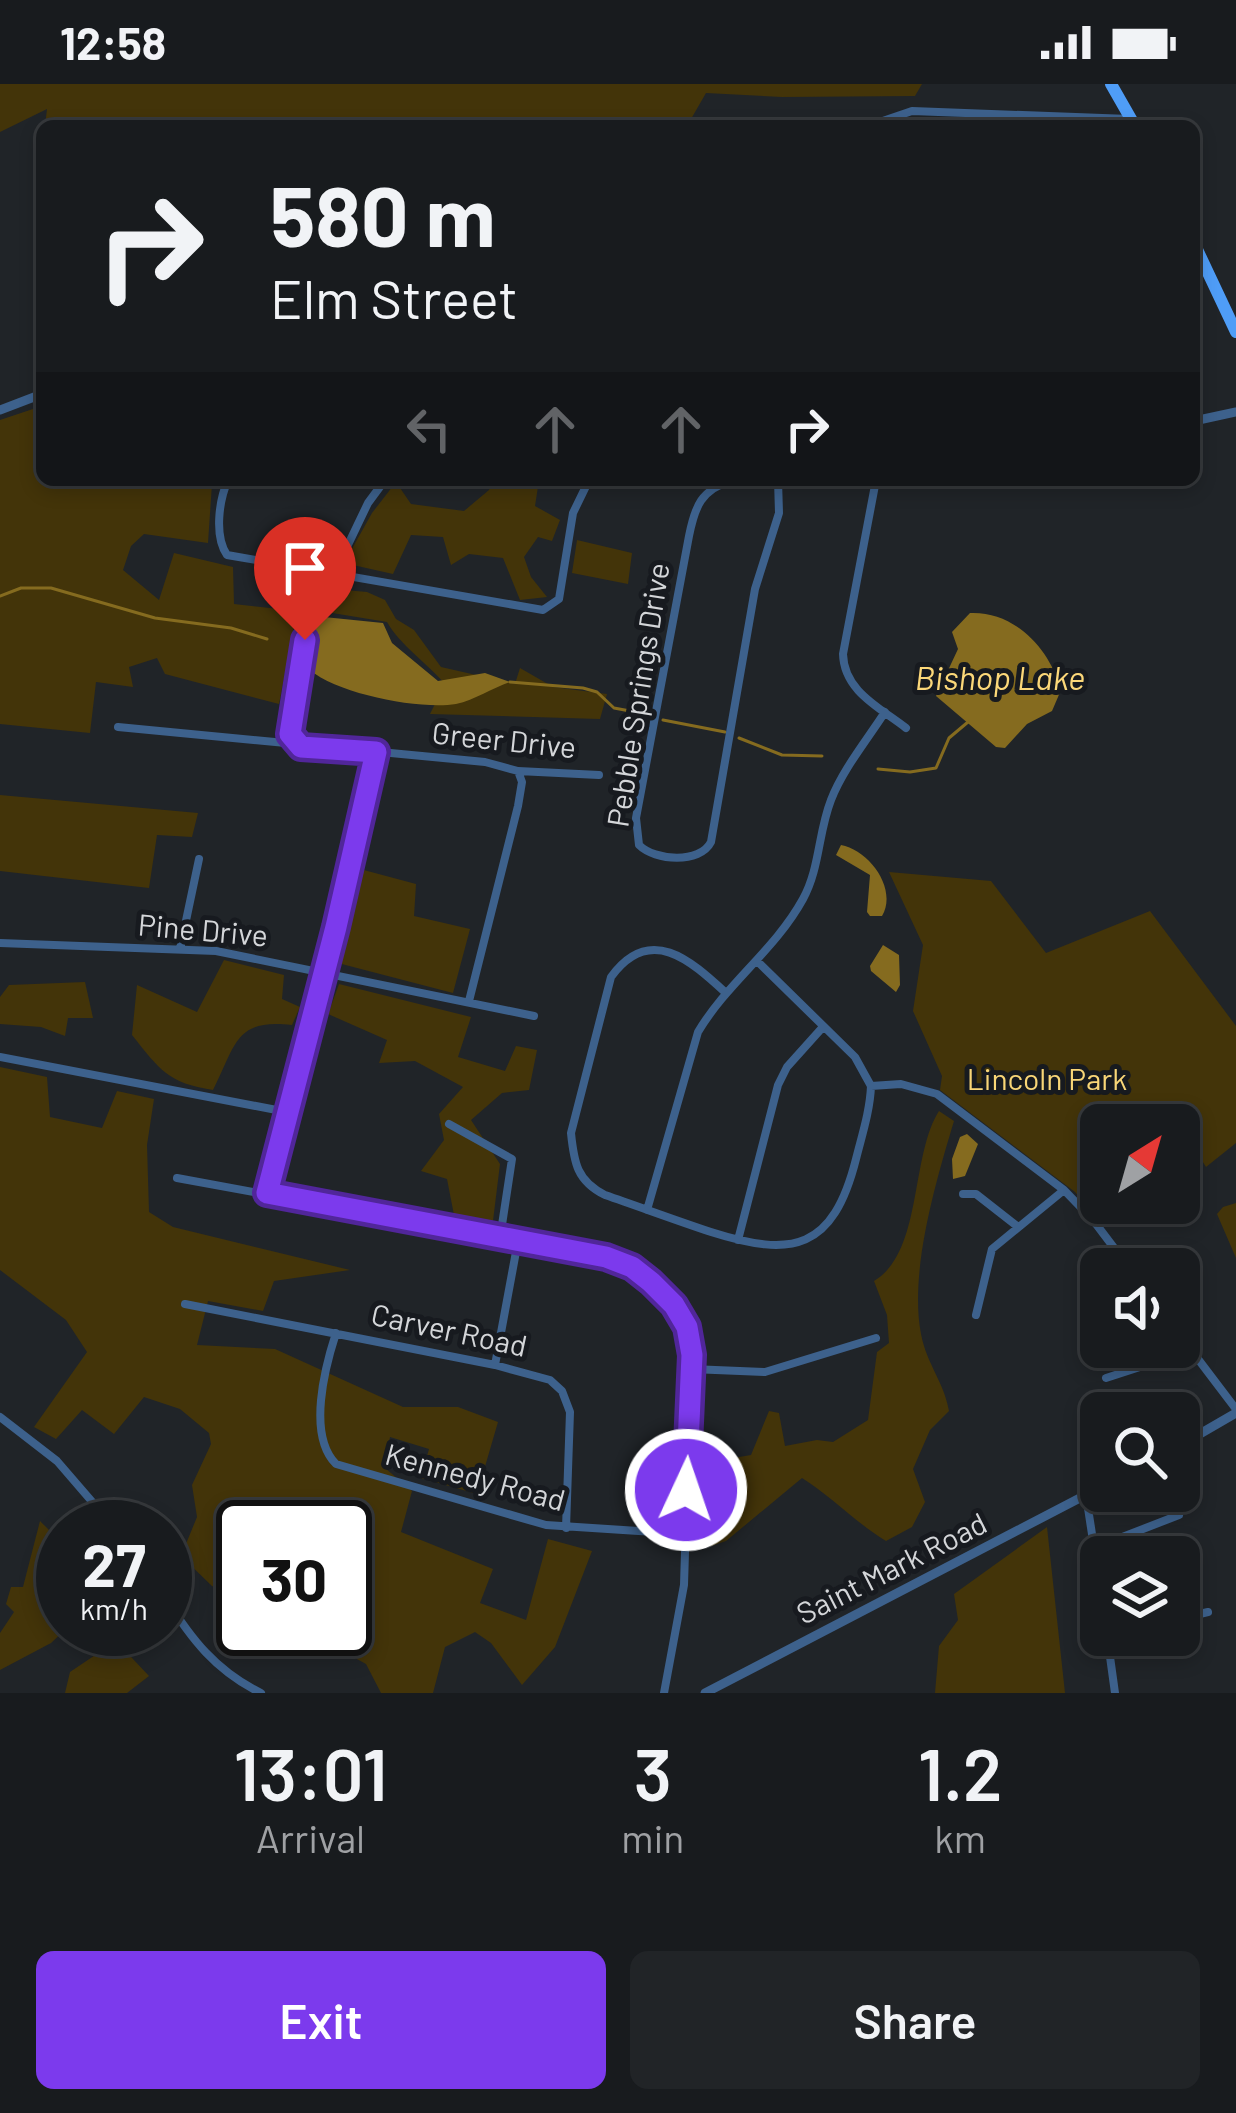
<!DOCTYPE html>
<html lang="en">
<head>
<meta charset="utf-8">
<style>
  :root { --surface:#181b1e; --page:#212427; --text:#f1f3f6; --muted:#9fa1a4; --line:#36393c; --accent:#7c3aed }
  body { margin:0; font-family:Barlow,sans-serif; background:var(--page); color:var(--text); height:100vh; display:flex; flex-direction:column; font-size:45px; white-space:nowrap }
  * { box-sizing:border-box; margin:0 }
  p { font-size:39px; color:var(--muted) }
  .icon { flex:none; width:66px; height:66px; fill:none; stroke:currentColor; stroke-width:2; stroke-linecap:round; stroke-linejoin:round }
  .map { position:relative; height:1609px; overflow:hidden }
  .side { display:flex; flex-direction:column; background:var(--surface); flex:1 }
  .side>* { flex:none }
  .top-card { position:absolute; left:36px; top:36px; width:1164px; height:366px; border-radius:18px; box-shadow:0 6px 18px #0003,0 0 0 3px var(--line); background:#181b1e; color:var(--text); overflow:hidden }
  .needle { width:78px; rotate:37deg }
  .fabs { position:absolute; left:1080px; top:1020px; display:grid; gap:24px }
  .fabs a { display:grid; place-items:center; width:120px; height:120px; border-radius:18px; background:var(--surface); box-shadow:0 6px 18px #0003,0 0 0 3px var(--line); font-size:60px }
  .speed { position:absolute; left:36px; top:1416px; display:flex; gap:24px; font-size:60px; font-weight:700; text-align:center }
  .speed>* { display:grid; place-content:center; width:156px; height:156px; border-radius:50%; background:var(--surface); box-shadow:0 6px 18px #0003,0 0 0 3px var(--line); line-height:1 }
  .speed small { font-size:30px; font-weight:400 }
  .speed .limit { border:6px solid #111; border-radius:18px; background:#fff; color:#111 }
  .pin { position:absolute; display:grid; place-items:center; width:102px; height:102px; color:#fff; margin:-123px -51px; border-radius:50% 50% 50% 0; rotate:-45deg; box-shadow:0 0 12px #0007 }
  .pin .icon { rotate:45deg }
  .me { position:absolute; width:132px; margin:-66px; rotate:3deg; stroke-linejoin:round; filter:drop-shadow(0 0 9px #0008) }
  .turn { display:flex; align-items:center; gap:42px; height:252px; padding:0 36px; font-size:54px }
  .turn .icon { width:156px; height:156px; stroke-width:2.5 }
  .turn b { display:block; font-size:84px; line-height:102px }
  .lanes { display:flex; align-items:center; height:114px; padding:0 36px; background:#0003; justify-content:center; gap:60px; direction:ltr }
  .lanes .off { opacity:.35 }
  .eta { display:flex; justify-content:space-evenly; align-items:center; height:204px; text-align:center }
  .eta b { font-size:72px; font-weight:600; line-height:84px }
  .button { display:flex; gap:24px; margin-top:auto; padding:24px 36px }
  .button a { flex:1; height:138px; border-radius:18px; background:var(--accent); color:#fff; font-size:48px; font-weight:600; line-height:138px; text-align:center }
  .button a+a { background:var(--page); color:var(--text) }
  .status { display:flex; justify-content:space-between; align-items:center; height:84px; padding:0 60px; background:var(--surface); direction:ltr }
  .status svg { height:33px; fill:currentColor }
  .map>svg:first-child { display:block }
  .green { fill:#433409 }
  .water { fill:#856b1f }
  .lines { fill:none; stroke-linecap:round; stroke-linejoin:round }
  .stream { stroke:#856b1f; stroke-width:3 }
  .minor { stroke:#3d618c; stroke-width:8 }
  .tertiary { stroke:#3d618c; stroke-width:9 }
  .primary { stroke:#4f9df7; stroke-width:12 }
  .route-casing { stroke:#51269a; stroke-width:30 }
  .route { stroke:#7c3aed; stroke-width:21 }
  .labels { text-anchor:middle; stroke-width:10; stroke-linejoin:round; paint-order:stroke }
  .street-label { font-size:30px; fill:#d4d6d9; stroke:#171a1f }
  .park-label { font-size:30px; fill:#f9d677; stroke:#171a1f }
  .water-label { font-size:33px; font-style:italic; fill:#fcd879; stroke:#171a1f }
</style>
</head>
<body>
<div class="status"><b>12:58</b><svg viewBox="0 0 49 12"><path d="M0 12V9h3v3zM5 12V6h3v6zM10 12V3h3v9zM15 12V0h3v12zM26 1h20v11H26zM47 4h2v5h-2z"/></svg></div>
<div class="map">
<svg width="1236" height="1609" viewBox="0 0 1236 1609">
  <rect width="100%" height="100%" fill="#202428"/>
  <path class="green" d="M0,0H922L915,12L782,13L706,9L687,42H45L47,25L0,48Z
    M42,322V396H204L212,400L208,459L144,450L131,462L123,486L159,516L174,469L233,483L234,520L297,527L279,620L165,590L157,574L129,583L133,603L96,598L90,649L0,640V336Z
    M494,396H539L535,422L560,436L552,457L538,453L524,473L531,493L547,513L520,516L503,474L469,470L451,481L443,453L411,451L393,490L344,479L372,429L396,398L411,420L464,427L489,406Z
    M577,456L632,469L628,500L572,489Z
    M323,504L367,508L385,516L396,535L414,546L441,583L515,600L520,584L553,603L607,610L600,635L430,630L445,600C427,579 400,561 387,538L320,527Z
    M0,711L198,729L192,753L157,751L149,804L0,787Z
    M360,785L416,800L414,832L470,845L453,909L334,878Z
    M889,788L991,797L1046,869L1150,827L1236,942V1059L1206,1083L1198,1070L1179,1084V1041H1101V1119H1133L1103,1142L1075,1108L940,1006L942,992L913,927L923,861Z
    M224,876L284,891L282,915L300,923L292,941C235,934 236,961 213,1006C168,999 160,986 132,951L137,901L197,928Z
    M85,898L93,934H68L65,952L41,943L0,940V913L9,901Z
    M339,900L471,933L458,973L505,987L516,962L537,966L529,1006L502,1009L471,1036L500,1080L492,1145L454,1131L447,1095L421,1087L444,1056L439,1030L463,1003L415,977L379,979L387,956L328,930Z
    M0,983L47,993L50,1033L102,1044L117,1007L154,1015L147,1061L149,1128L173,1143L350,1186L274,1197L263,1227L208,1217L197,1261L275,1265L403,1323H458L498,1338L477,1410L421,1394L429,1365L390,1353L385,1384L412,1407L401,1448L493,1485L480,1519L526,1536L548,1455L592,1467L555,1563L522,1601L491,1559L475,1548L445,1563L433,1609H381L366,1580L302,1545H345V1443H243V1517L212,1502L181,1472L197,1433L192,1401L211,1360L209,1349L180,1325L144,1313L114,1350L82,1326L56,1355L34,1343L87,1268L66,1236L0,1186Z
    M939,1027L954,1037C936,1097 909,1188 921,1250C927,1281 944,1298 949,1327L930,1346L913,1385L925,1418L912,1443L886,1457C855,1438 832,1413 802,1394L726,1457L711,1462L695,1458L698,1380L751,1371L769,1327L779,1329L785,1362L817,1356L833,1358L868,1336L877,1268L889,1259L887,1231L874,1197C923,1168 910,1072 939,1027Z
    M1236,1119V1174L1217,1130L1223,1123Z
    M40,1437L63,1460V1545H66L51,1559L0,1586V1549L14,1528L6,1520L11,1503H23Z
    M1047,1443L1065,1609H935L939,1562L958,1536L954,1510Z
    M116,1557L149,1592L127,1609H65L70,1588Z"/>
  <path class="water" d="M970,529C1015,527 1050,565 1061,606L1052,627L1027,640L1005,664L996,663L936,612L958,565L952,548Z
    M324,533L383,539L392,559L438,597L485,589L510,598C492,604 475,616 456,620C420,626 338,610 310,586L315,541Z
    M841,761C869,766 898,805 882,832H870L867,828L870,791L836,771Z
    M883,861L899,871L900,901L896,908L871,887L870,882Z
    M967,1050L978,1060L965,1092L953,1095L952,1075L960,1053Z"/>
  <g class="lines">
    <path class="stream" d="M0,512L21,504H51L155,534L231,544L267,555
      M510,598L583,604L597,608L614,624L646,630
      M663,636L725,648
      M739,654L782,671L822,672
      M878,685L910,688L936,684L949,654L968,638"/>
    <path class="minor" d="M1004,40V42
      M868,42L912,27L1129,35
      M228,396C219,416 214,452 227,471L543,526L559,515L573,429L589,396
      M732,396C701,406 695,422 689,452L636,734L639,761C655,777 700,780 711,758L755,505L779,429L778,396
      M876,396L843,570C844,607 879,623 906,644
      M334,490L368,419L385,396
      M118,643L485,678L518,687L599,691
      M293,659L290,650L292,634L318,488
      M0,859L216,867L534,932
      M180,865L199,775
      M726,909C691,877 650,839 611,893L571,1049C574,1079 577,1097 605,1111C640,1123 675,1136 711,1148C793,1174 833,1166 856,1075C862,1051 870,1027 871,1002L855,973L757,877
      M469,917L518,722L522,698L518,687
      M0,973L287,1028
      M871,1002L901,1000L937,1010L1064,1106L1093,1136L1130,1185
      M449,1040L512,1075L500,1154
      M177,1094L606,1173C649,1185 690,1225 691,1271L684,1501L664,1609
      M267,1109L336,843L376,668
      M963,1110H976L1017,1142
      M647,1126L698,948C727,899 775,866 803,815C820,784 818,749 831,716C843,685 867,656 885,628
      M738,1156L778,1001L787,983L822,944
      M185,1220L495,1281L550,1296L562,1307L570,1328L566,1444
      M976,1231L992,1165L1064,1106
      M336,1249C325,1283 307,1351 336,1380L546,1441L685,1450
      M1179,1250L1236,1325
      M495,1281L518,1157
      M691,1285L765,1288L876,1254
      M1106,1294L1143,1282L1178,1263
      M0,1333L57,1377L114,1443
      M1086,1411L1101,1509
      M1094,1464L1179,1431
      M165,1513C191,1555 216,1587 261,1609
      M1179,1535L1208,1528
      M1107,1551L1115,1609"/>
    <path class="tertiary" d="M0,326L42,310
      M1194,337L1236,328
      M1179,1362L1236,1329
      M705,1609L1101,1403"/>
    <path class="primary" d="M1111,0L1135,42
      M1194,159L1236,248"/>
  </g>
  <g class="lines">
    <g class="route-casing">
      <path id="route" d="M305,556L290,650L301,663L376,668L336,843L267,1109L606,1173L632,1183L651,1198L674,1221L687,1243L692,1271L686,1406"/>
    </g>
    <use href="#route" class="route"/>
  </g>
  <g class="labels">
    <g class="street-label">
      <text transform="translate(639 611) rotate(-81)" y="10">Pebble Springs Drive</text>
      <text transform="translate(504 657) rotate(6)" y="10">Greer Drive</text>
      <text transform="translate(203 847) rotate(5)" y="10">Pine Drive</text>
      <text transform="translate(449 1247) rotate(12)" y="10">Carver Road</text>
      <text transform="translate(475 1394) rotate(15)" y="10">Kennedy Road</text>
      <text transform="translate(892 1485) rotate(-27)" y="10">Saint Mark Road</text>
    </g>
    <g class="park-label">
      <text x="1047" y="1006">Lincoln Park</text>
    </g>
    <g class="water-label">
      <text x="1000" y="606">Bishop Lake</text>
    </g>
  </g>
</svg>
<div class="fabs">
<a><svg class="needle" viewBox="-14 -14 28 28"><path d="M0-13l5 13h-10z" fill="#e53935"/><path d="M0 13l5-13h-10z" fill="#9fa1a4"/></svg></a>
<a><svg class="icon" aria-label="sound" viewBox="0 0 24 24"><path d="M4 9h4l5-4v14l-5-4H4zM17 9q2 3 0 6"/></svg></a>
<a><svg class="icon" aria-label="search" viewBox="0 0 24 24"><circle cx="10" cy="10" r="6"/><path d="M15 15l6 6"/></svg></a>
<a><svg class="icon" aria-label="layers" viewBox="0 0 24 24"><path d="M12 4l9 5-9 5-9-5zM3 14l9 5 9-5"/></svg></a>
</div>
<div class="speed"><div>27<small>km/h</small></div><div class="limit">30</div></div>
<div class="pin" style="left:305px;top:556px;background:#d93025"><svg class="icon" aria-label="arrive" viewBox="0 0 24 24"><path d="M6 21V4h12l-3 4 3 4H6"/></svg></div>
<svg class="me" style="left:686px;top:1406px" viewBox="-20 -20 40 40"><circle r="17" fill="#7c3aed" stroke="#fff" stroke-width="3"/><path d="M0-11L8 9 0 5-8 9z" fill="#fff"/></svg>
<div class="top-card">
<div class="turn"><svg class="icon" aria-label="right" viewBox="0 0 24 24"><path d="M7 20v-9h11M14 6l5 5-5 5"/></svg><div><b>580 m</b>Elm Street</div></div>
<div class="lanes"><svg class="icon off" aria-label="left" viewBox="0 0 24 24"><path d="M17 20v-9H6M10 6l-5 5 5 5"/></svg><svg class="icon off" aria-label="ahead" viewBox="0 0 24 24"><path d="M12 20V5M6 11l6-6 6 6"/></svg><svg class="icon off" aria-label="ahead" viewBox="0 0 24 24"><path d="M12 20V5M6 11l6-6 6 6"/></svg><svg class="icon" aria-label="right" viewBox="0 0 24 24"><path d="M7 20v-9h11M14 6l5 5-5 5"/></svg></div>
</div>
</div>
<section class="side">
<div class="eta">
<div><b>13:01</b><p>Arrival</p></div>
<div><b>3</b><p>min</p></div>
<div><b>1.2</b><p>km</p></div>
</div>
<div class="button"><a>Exit</a><a>Share</a></div>
</section>
</body>
</html>
